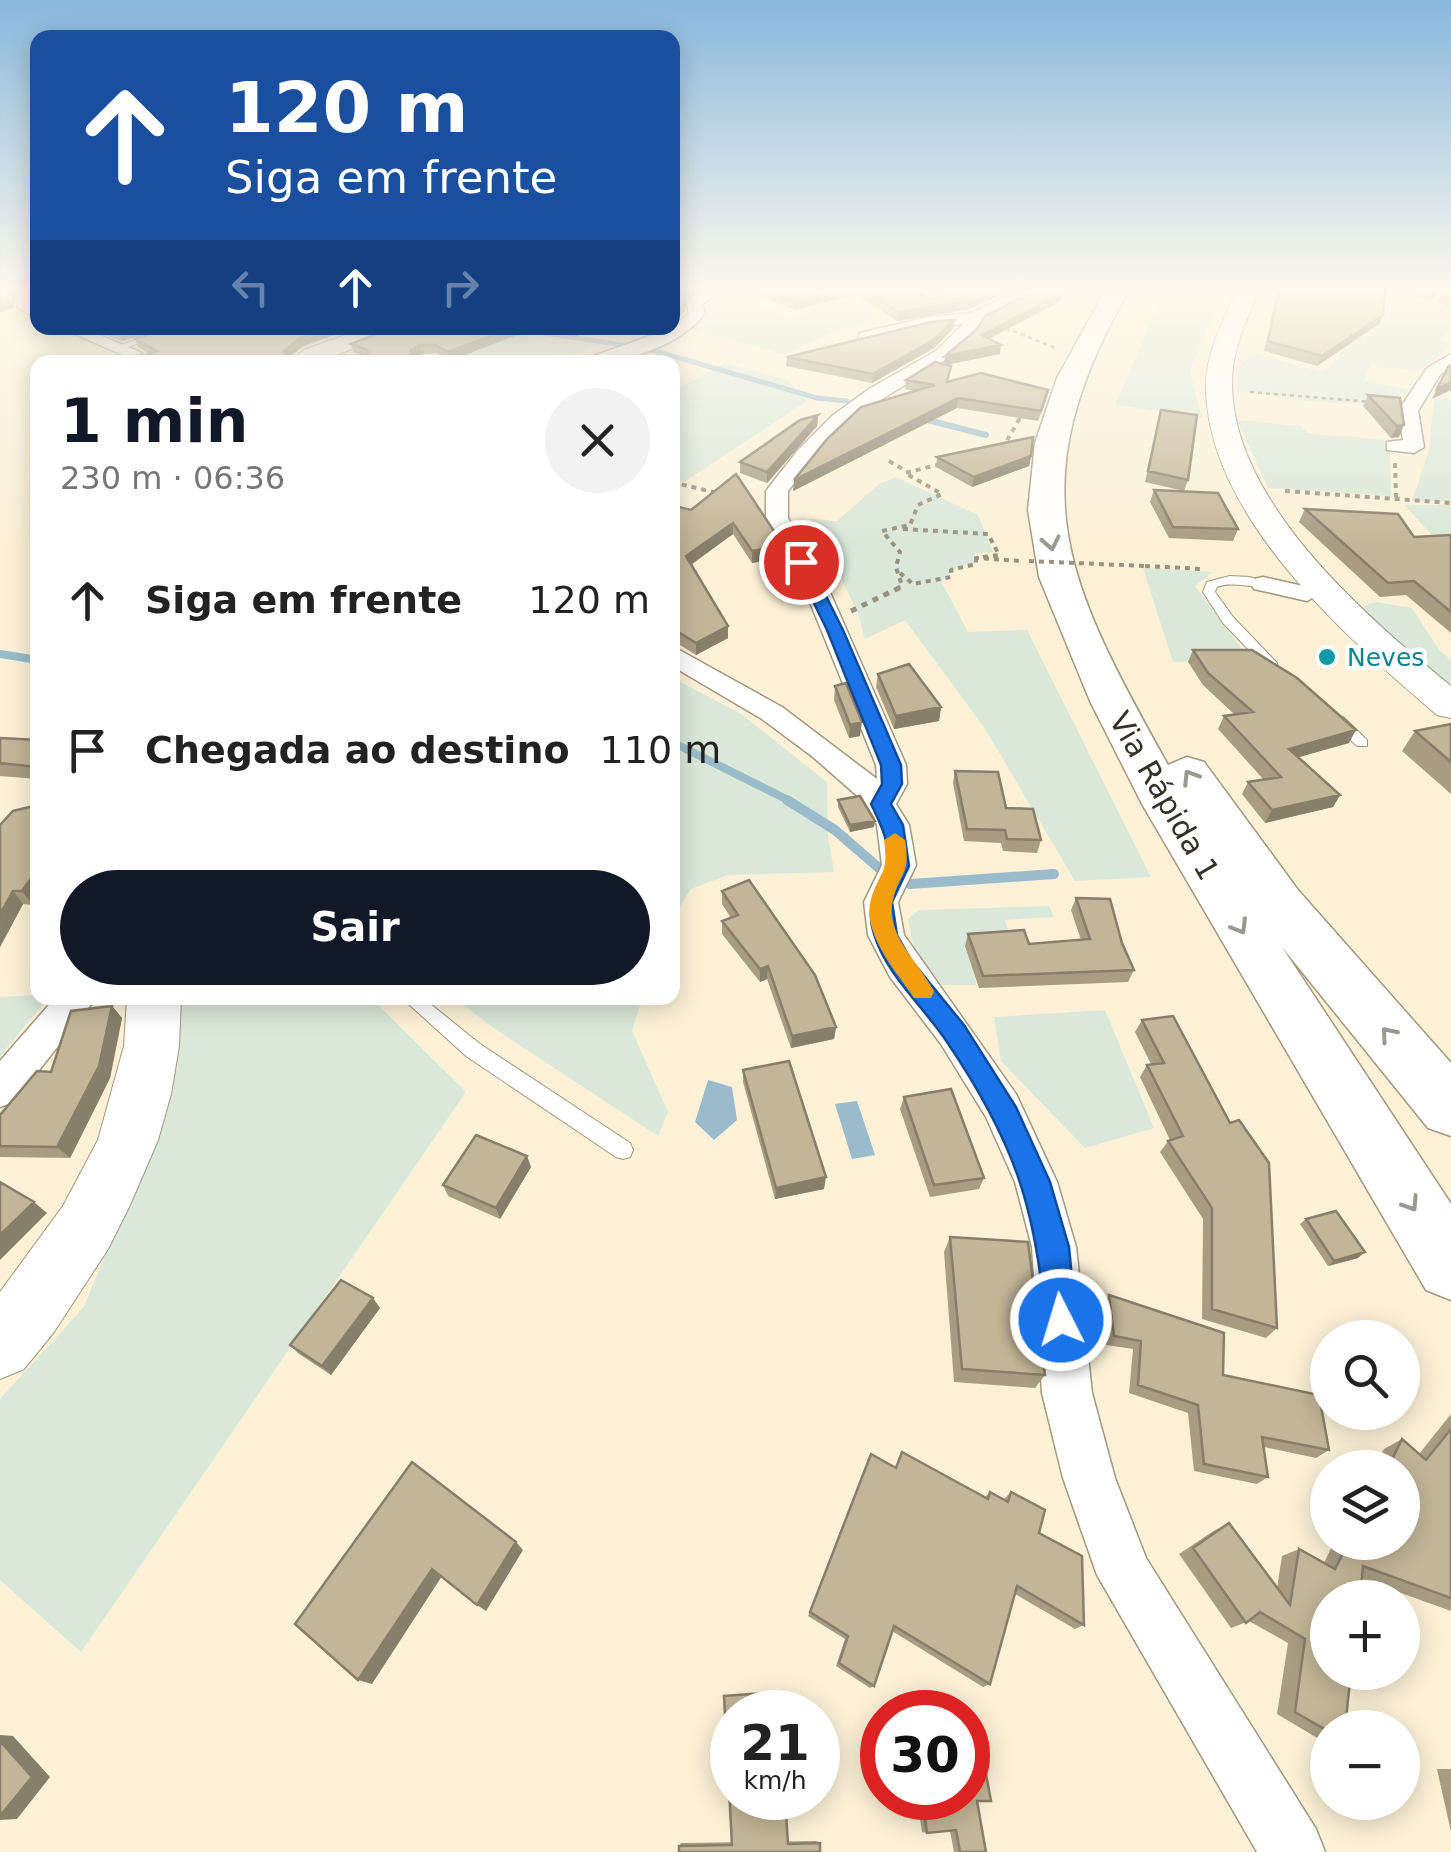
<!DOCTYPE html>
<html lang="pt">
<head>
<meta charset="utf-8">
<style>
  :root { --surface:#fff; --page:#f2f2f2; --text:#222; --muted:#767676; --accent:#111827 }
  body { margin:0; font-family:"DejaVu Sans",sans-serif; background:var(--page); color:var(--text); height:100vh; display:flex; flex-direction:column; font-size:38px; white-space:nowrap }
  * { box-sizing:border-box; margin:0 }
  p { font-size:32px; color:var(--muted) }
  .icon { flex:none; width:55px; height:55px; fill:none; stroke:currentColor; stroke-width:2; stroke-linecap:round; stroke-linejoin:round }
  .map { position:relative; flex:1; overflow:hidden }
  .details { position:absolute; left:30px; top:355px; width:650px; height:650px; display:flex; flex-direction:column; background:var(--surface); border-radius:20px; box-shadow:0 5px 25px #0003 }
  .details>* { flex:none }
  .banner { position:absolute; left:30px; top:30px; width:650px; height:305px; border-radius:20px; box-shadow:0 5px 25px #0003; background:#1a4fa0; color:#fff; overflow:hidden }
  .buttons { position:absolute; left:1310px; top:1320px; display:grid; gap:20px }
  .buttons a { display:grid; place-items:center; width:110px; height:110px; border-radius:50%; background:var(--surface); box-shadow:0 5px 25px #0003; font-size:50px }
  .speed { position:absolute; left:710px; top:1690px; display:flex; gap:20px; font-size:50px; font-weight:700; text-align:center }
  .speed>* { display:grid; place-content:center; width:130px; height:130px; border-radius:50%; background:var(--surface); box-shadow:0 5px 25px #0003; line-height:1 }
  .speed small { font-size:25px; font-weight:400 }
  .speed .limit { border:15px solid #d22; background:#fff; color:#111 }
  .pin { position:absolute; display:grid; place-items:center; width:85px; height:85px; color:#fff; margin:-42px; border:5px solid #fff; border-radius:50%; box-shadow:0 2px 10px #0007 }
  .me { position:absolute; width:110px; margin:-55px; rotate:355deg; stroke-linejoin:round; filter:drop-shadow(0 0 8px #0008) }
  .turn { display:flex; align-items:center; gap:35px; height:210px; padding:0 30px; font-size:45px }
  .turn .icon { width:130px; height:130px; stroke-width:2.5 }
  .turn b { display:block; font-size:70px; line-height:85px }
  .lanes { display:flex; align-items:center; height:95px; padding:0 30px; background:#0003; justify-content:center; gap:50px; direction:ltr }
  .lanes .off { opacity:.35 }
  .round { display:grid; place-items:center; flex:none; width:105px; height:105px; border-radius:52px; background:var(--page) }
  .summary { display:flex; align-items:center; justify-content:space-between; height:170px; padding:0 30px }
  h1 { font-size:60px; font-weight:600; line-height:75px; color:var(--accent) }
  .cta { display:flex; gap:20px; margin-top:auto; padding:20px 30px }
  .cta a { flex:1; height:115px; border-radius:60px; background:var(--accent); color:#fff; font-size:40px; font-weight:600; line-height:115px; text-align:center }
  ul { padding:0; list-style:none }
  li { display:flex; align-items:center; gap:30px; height:150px; padding:0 30px }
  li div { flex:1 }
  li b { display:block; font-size:38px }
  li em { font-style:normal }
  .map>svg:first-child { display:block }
  .green { fill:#d9e8d8 }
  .water { fill:#99bbcb }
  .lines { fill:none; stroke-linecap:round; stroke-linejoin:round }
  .stream-far3 { stroke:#99bbcb; stroke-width:5 }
  .stream-far2 { stroke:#99bbcb; stroke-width:6 }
  .stream-far1 { stroke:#99bbcb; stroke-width:8 }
  .stream { stroke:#99bbcb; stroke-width:10 }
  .lane-casing { stroke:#a29880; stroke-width:2 }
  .street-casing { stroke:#a29880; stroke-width:3 }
  .secondary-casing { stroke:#a29880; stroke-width:2 }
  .highway-casing { stroke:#a29880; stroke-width:3 }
  .path-far2 { stroke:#999280; stroke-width:2.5; stroke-dasharray:4 4; stroke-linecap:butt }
  .path-far1 { stroke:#999280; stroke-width:4; stroke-dasharray:5 5; stroke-linecap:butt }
  .path { stroke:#999280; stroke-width:5; stroke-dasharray:6 6; stroke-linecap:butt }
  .lane { fill:#fff; fill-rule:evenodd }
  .street { fill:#fff; fill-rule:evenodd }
  .secondary { fill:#fff; fill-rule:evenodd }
  .highway { fill:#fff; fill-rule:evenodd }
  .path-bridge { stroke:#999280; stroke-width:4; stroke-dasharray:5 5; stroke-linecap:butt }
  .wall { fill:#a89d83 }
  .shaded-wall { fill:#887f6a }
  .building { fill:#c3b698; stroke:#887f6a; stroke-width:2.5 }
  .oneway { stroke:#9a9893 }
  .route { fill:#1a73e8; stroke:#114b97; stroke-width:2.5 }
  .slow { fill:#f59e0b }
  .culture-dot { fill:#0f9aa8; stroke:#fff; stroke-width:4 }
  .labels { text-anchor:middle; stroke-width:9; stroke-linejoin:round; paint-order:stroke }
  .far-culture-label { font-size:25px; fill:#0d838f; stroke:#fff; text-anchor:start }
  .street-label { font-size:30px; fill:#353127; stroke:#fff }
</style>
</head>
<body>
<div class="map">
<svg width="1451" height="1852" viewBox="0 0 1451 1852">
  <rect width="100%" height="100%" fill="#fcf1d7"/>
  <path class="green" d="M1166,287H1224L1190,372L1202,417L1115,405Z
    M718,290L794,318L850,290L884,301L867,310L878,316C846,328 815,337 786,355L685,327L701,318Z
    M1386,297L1450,303L1451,331L1439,339L1451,346L1419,371L1370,364L1365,381L1410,390C1370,416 1284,397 1237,391L1239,366L1255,353L1321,372C1341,361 1344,351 1348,330L1382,317Z
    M516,333L556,342L607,343L551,362L445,361Z
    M725,363L788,380L807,401L684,482L673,479V391Z
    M1434,397L1451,399V501H1412L1429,450Z
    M1237,420L1300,426L1307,433L1384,440L1390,451L1391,496L1268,488Z
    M896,477L978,515L993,552L975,553L974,564L958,567L941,581L968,632L1027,630L1151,877L1075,881L984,727L905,620L865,639L857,610L810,519L837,521L879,484Z
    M1404,505H1451V535H1432Z
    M1143,568L1213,572L1195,586L1251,661L1173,662Z
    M1376,602L1412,608L1439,650L1451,660V694L1354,609Z
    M673,678L741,714L827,782L828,836L834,872L728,875L691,889L673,917Z
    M1049,906L1054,917L1005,920L1012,941L970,945L976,985H933L918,969L908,919L919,910Z
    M37,995L48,998L0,1056V997Z
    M179,998H371L466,1092L81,1652L0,1580V1399L84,1307L154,1133Z
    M455,998H642L632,1031L668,1112L658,1136L492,1027Z
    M1105,1010L1154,1128L1085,1148L1001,1061L994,1017Z"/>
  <path class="water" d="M708,1080L732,1087L737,1120L714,1140L695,1122Z
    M857,1101L875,1155L852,1159L835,1104Z"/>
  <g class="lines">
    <path class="stream-far3" d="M513,328L628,346
      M645,348L817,398L847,401
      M919,418L930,421"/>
    <path class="stream-far2" d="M920,418L986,435"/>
    <path class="stream-far1" d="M0,654L38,660
      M672,742L792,802"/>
    <path class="stream" d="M787,800L835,830L880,869
      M910,884L1054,874"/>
    <g class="lane-casing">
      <path id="lane" d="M168,328H178L123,349L116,347Z
        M1230,576L1250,577L1269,584C1257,591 1235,580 1217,587L1215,592L1233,617L1277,663V669H1267L1223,623L1203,592L1207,582Z
        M1338,716L1343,717L1367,740V746H1357L1333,723L1331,720Z
        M402,998H423L480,1044L630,1143L633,1150L630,1157L623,1159L616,1157L466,1056Z"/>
    </g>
    <g class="street-casing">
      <path id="street" d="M20,287H36L33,305L38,307V319L17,307Z
        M708,287H726L701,305L705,313C679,348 619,365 577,362L672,328L689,313L686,301Z
        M1027,287H1047L981,321L973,335L948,358L858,414L823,447L788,491V518L829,590L906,765L907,784L896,804L909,825L916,865L898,902L904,935L1016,1094L1057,1182L1076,1247L1092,1393L1115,1478L1146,1558L1316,1829L1325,1852H1257L1097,1575L1063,1478L1042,1393L1032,1247L1015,1182L986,1117L941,1044L890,977L868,935L864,902L882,865L877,825L862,800L813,757L762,719L672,666V646L782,707L877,779L876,765L805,590L766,518V491L798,450L832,416L869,389L936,351L963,324L929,327L866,342L858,337L860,333L929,317L971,313Z
        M61,328H83L142,353L127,357Z
        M1451,354V367L1440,375L1418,411L1424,447L1414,453L1387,450V442L1403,440L1398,411L1427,368Z
        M1263,577L1316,589L1319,594L1307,601L1254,589L1251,584L1254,579Z
        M55,998H96L14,1102L0,1107V1061Z"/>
    </g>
    <g class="secondary-casing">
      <path id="secondary" d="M1238,287H1260C1248,318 1232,349 1232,383C1232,502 1366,617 1451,686V718L1437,715C1346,637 1208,517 1206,388C1205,353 1225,318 1238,287Z
        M364,328H396L392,333L318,362H289L304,350Z
        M127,998H181L179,1046L171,1094L158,1140L130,1205L108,1249L54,1332L24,1369L0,1379V1292L63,1206L98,1140L124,1046Z"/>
    </g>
    <g class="highway-casing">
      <path id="highway" d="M1107,287H1131C1016,485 1064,579 1168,765L1187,757L1204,762L1298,890L1451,1063V1136L1428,1128L1282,947L1451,1204V1300L1426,1290L1142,804L1090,701L1039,577L1028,510L1035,443L1057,378Z"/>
    </g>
    <path class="path-far2" d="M507,328L537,332L550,328
      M1006,328L1058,349
      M1250,392L1372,402
      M1018,421L1023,413"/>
    <path class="path-far1" d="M1002,449L1020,418
      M889,461L906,471
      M1395,463L1396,497
      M672,482L721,494
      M1285,491L1451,503
      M903,529L988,534L999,555L976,558L1021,561
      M1145,566L1202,569
      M900,573L913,584L951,577V570L976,564V558
      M896,589L902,586L896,567L900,552L882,531L910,525L918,505L942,494L905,473L941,464"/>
    <path class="path" d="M851,611L901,587"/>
    <use href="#lane" class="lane"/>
    <use href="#street" class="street"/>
    <use href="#secondary" class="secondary"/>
    <use href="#highway" class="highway"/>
    <path class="path-bridge" d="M1029,561L1145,566"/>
  </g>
  <path class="wall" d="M737,287H903L933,300L970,309L897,321L855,294L795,310Z
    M1041,287H1061L1053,291L1061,301L989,339L1000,354L946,365L948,382L1046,400L1038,421L957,408L793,491L915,391L905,389L906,380L944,364L945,356Z
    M1279,287L1336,289L1383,315L1379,324L1317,366L1264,351L1276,297Z
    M1386,287H1451V307L1438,302L1444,290L1429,300Z
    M954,320L953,329L934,348L872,383L786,366L787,357Z
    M86,328H354L303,346L287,359L288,362H146L143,356L150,354L138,347L135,339L157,330L122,341Z
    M535,328L449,361L437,353L422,354L418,356H362L353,352L351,344Z
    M535,328H594L575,337Z
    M625,328H658L649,332Z
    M1368,395L1400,398L1399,437L1391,438L1363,406Z
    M1161,410L1188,480L1184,491L1145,482Z
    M818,415L817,426L767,483L740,473V462Z
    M1031,456L1029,466L972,487L936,467L937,457Z
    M736,474L784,546L783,557L752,563L733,534L691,565L728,626V638L696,655L672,640V505L691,510Z
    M1154,490L1238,529L1233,541L1169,538L1150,502Z
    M1305,509L1414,537L1451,535V633L1406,595L1380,597L1299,522Z
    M1193,650L1349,743L1298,757L1340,795L1333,807L1265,823L1242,794L1248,782L1264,780L1218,729L1224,716L1235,715L1203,685L1188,662Z
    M878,674L941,707L939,721L894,729L876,687Z
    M835,686L860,736L849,738L834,700Z
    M1451,724V794L1402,751L1415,731Z
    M0,738L38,740V779L0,776Z
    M955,771L1006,808L1041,840L1037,853L1003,851L1001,843L964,841L953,783Z
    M838,800L874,827L850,832L838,807Z
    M38,805V898L33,905L23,904L0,947V825Z
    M722,891L836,1027L834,1039L791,1048L767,979L760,982L722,934V921L731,918L722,904Z
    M1076,898L1122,943L1134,970L1128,982L979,988L965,946L968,934L1029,944L1081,940L1071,910Z
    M112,1006L122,1018L110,1078L70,1158L0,1157V1115L51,1072Z
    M1173,1016L1277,1328L1266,1338L1202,1319L1203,1219L1160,1152L1168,1141L1170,1140L1140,1077L1147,1065L1151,1064L1135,1032L1142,1020Z
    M743,1070L824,1189L775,1199L743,1082Z
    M904,1097L984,1178L979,1189L930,1197L900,1109Z
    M531,1167L500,1219L448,1196L443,1185Z
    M1306,1219L1358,1258L1328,1266L1300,1224Z
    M950,1237L1045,1375L1035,1388L954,1382L944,1252Z
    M1109,1295L1223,1375L1329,1450L1316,1458L1264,1447L1268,1477L1257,1484L1194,1471L1188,1413L1129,1393L1133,1349L1106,1345L1102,1305Z
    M380,1308L331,1375L299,1354L290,1345Z
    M1451,1414V1611L1362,1579L1328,1728V1742H1324L1277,1714L1288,1643L1249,1621L1231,1628L1179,1554L1215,1530L1229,1523L1277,1588L1282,1556L1299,1549L1324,1563L1334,1542H1402V1468H1374L1384,1449L1402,1439L1419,1454Z
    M902,1452L985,1497L990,1492L1004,1499L1011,1492L1039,1533L1084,1625L1075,1629L1015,1594L990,1684L983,1687L892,1631L874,1686L870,1688L836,1666L845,1639L808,1616L871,1454L895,1468Z
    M1437,1769H1451V1832Z
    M917,1798H968L977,1801L986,1852H954L950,1831L927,1833L922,1832Z
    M816,1841L820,1843L679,1846L681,1843Z"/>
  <path class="shaded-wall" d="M12,287H17L14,308L0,312V302Z
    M689,287H702L684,298V290Z
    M723,287H736L723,294Z
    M852,287H856L855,294L795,310L796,302Z
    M1003,287H1018L970,309L897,321L898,312Z
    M1439,287H1447L1429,300L1434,291Z
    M1062,293L1061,301L980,343L982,335Z
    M685,304V312L672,320V312Z
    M1383,315L1379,324L1317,366L1322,356Z
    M954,320L953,329L934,348L872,383L873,374Z
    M136,328H167L122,341L119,332Z
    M330,328H354L303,346L287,359L284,351L300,338Z
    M512,328H535L449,361L448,352Z
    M576,328H594L575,337L574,329Z
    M420,345L422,354L413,359L410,356L411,350Z
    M1001,345L1000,354L944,365L945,356Z
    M1451,382V390L1432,399L1437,389Z
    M958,398L957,408L793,491L794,480Z
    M818,415L817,426L767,483V472Z
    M1404,425L1399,437L1391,438L1397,426Z
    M1031,456L1029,466L972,487L974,477Z
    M733,523V534L686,568V556Z
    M784,546L783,557L752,563V551Z
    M728,626V638L696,655V643Z
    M941,707L939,721L894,729L896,716Z
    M862,722L860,736L849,738L850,725Z
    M1356,730L1349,743L1282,762L1289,749Z
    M1340,795L1333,807L1265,823L1272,810Z
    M875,821L874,827L850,832V825Z
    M38,869V898L33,905L22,891Z
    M13,891L23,904L0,947V914Z
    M768,966L767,979L760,982V969Z
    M112,1006L122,1018L110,1078L70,1158L57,1147Z
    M836,1027L834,1039L791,1048L792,1036Z
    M527,1156L531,1167L500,1219L496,1208Z
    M826,1177L824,1189L775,1199L776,1188Z
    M34,1202L47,1213L0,1260V1235Z
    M1365,1252L1358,1258L1328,1266L1334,1261Z
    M373,1298L380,1308L331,1375L322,1366Z
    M516,1542L523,1550L486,1611L477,1605Z
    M432,1569L442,1576L372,1684L358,1680Z
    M0,1735L13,1736L50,1777L17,1819L0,1820Z"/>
  <path class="building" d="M0,287H12L10,300L0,302Z
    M672,287H689L684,290L685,304L672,312Z
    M757,287H852L796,302Z
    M858,287H903L933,300L964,287H1003L971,301L898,312Z
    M1042,287H1048L1044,289L1062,293L982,335L1001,345L945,356L977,329L985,316Z
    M1279,287H1335L1336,289L1344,287H1385L1383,315L1322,356L1268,341Z
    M1446,287H1451V296L1442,293Z
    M954,320L935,339L873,374L787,357L931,322Z
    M105,328H136L119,332Z
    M165,328H330L300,338L284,351L286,357L275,362H165L143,356L157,351L135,339Z
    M391,328H512L448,352L435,345H420L411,350L410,356L435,357L432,359L445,362H330L336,356H368L367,350L351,344Z
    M935,362L951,366L947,382L981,373L1048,390L1041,411L958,398L794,480L827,439L861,407L935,385L906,380Z
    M1451,365V382L1437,389L1448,367Z
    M1368,395L1400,398L1404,425L1397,426Z
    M1161,410L1197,415L1188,480L1148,471Z
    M818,415L767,472L740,462L800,420Z
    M1033,437L1031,456L974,477L937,457Z
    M736,474L784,546L752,551L733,523L686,556L728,626L696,643L672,628V505L691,510Z
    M1154,490L1218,493L1238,529L1173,527Z
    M1305,509L1398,514L1414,537L1451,535V612L1414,581L1388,583Z
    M1193,650H1252L1297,678L1356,730L1289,749L1340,795L1272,810L1248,782L1281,777L1224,716L1253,712L1208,673Z
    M909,664L941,707L896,716L878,674Z
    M846,683L862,722L850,725L835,686Z
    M1451,724V762L1415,731Z
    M0,738L38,740V767L0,763Z
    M955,771L998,772L1006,808L1033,809L1041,840L1007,839L1005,830L967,829Z
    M860,796L875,821L850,825L838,800Z
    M38,805V869L22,891H13L0,914V825L13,811Z
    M749,880L815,975L836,1027L792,1036L768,966L760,969L722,921L738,915L722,891Z
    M1076,898L1110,899L1122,943L1134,970L983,976L968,934L1024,930L1029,944L1090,939Z
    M112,1006L99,1066L57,1147L0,1146V1115L37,1071L51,1072L71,1011Z
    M1173,1016L1230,1123L1239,1120L1269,1163L1277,1328L1212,1309V1208L1168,1141L1183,1136L1147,1065L1164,1063L1142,1020Z
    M789,1061L826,1177L776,1188L743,1070Z
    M951,1089L984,1178L934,1185L904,1097Z
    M476,1135L527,1156L496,1208L443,1185Z
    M0,1182L34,1202L0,1235Z
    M1336,1211L1365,1252L1334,1261L1306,1219Z
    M950,1237L1028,1242L1045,1375L962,1369Z
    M341,1280L373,1298L322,1366L290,1345Z
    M1109,1295L1224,1333L1223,1375L1319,1395L1329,1450L1262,1437L1268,1477L1204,1464L1198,1405L1138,1385L1141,1341L1114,1336Z
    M1451,1429V1598L1363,1566L1360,1598H1328V1672H1351L1345,1728H1328V1731L1295,1712L1305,1639L1260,1612L1246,1623L1193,1548L1229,1523L1290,1605L1299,1549L1335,1569L1349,1542H1402V1468H1388L1402,1439L1426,1460Z
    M902,1452L988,1499L990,1492L1008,1502L1011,1492L1045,1510L1039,1533L1082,1556L1084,1625L1017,1586L990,1684L894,1626L874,1686L839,1663L848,1636L810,1612L871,1454L896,1468Z
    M412,1462L516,1542L477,1605L432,1569L358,1680L295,1624Z
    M776,1692L778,1712H732V1798H785L788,1844L820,1843V1852H679V1846L732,1845L724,1696Z
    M0,1741L32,1777L0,1816Z
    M982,1753L991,1801H977L986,1852H960L956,1830L927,1833L922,1798H968V1754Z"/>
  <defs><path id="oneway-chevron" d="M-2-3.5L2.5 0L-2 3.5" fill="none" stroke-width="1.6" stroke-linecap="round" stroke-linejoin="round" transform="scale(2.5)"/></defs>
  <g class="oneway">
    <use href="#oneway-chevron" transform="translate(1051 543) rotate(79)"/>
    <use href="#oneway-chevron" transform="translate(1190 777) rotate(-122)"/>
    <use href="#oneway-chevron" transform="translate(1240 927) rotate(59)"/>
    <use href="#oneway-chevron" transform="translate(1388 1034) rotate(-130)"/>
    <use href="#oneway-chevron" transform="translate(1411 1204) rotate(57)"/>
  </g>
  <linearGradient id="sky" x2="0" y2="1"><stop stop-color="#88b7dc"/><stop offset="0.53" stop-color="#fef9ed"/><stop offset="1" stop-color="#fef9ed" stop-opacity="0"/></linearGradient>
  <rect width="1451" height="546" fill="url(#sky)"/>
  <path class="route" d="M801,557L809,562L843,630L901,765L902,784L891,804L903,825L909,866L892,902L897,935L911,960L964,1025L1016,1107L1050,1182L1069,1247L1076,1320L1072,1331L1061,1335L1050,1331L1045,1320C1036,1205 1012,1138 947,1042C924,1007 886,975 874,934C865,907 877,894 886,869C893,849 880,822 871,804L882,784L881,765L827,630L794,562Z"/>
  <path class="slow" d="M895,833L905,840C911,876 900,870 893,900C884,933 920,964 934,991L931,998H914C897,972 861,933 871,899C880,870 889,875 884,840Z"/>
  <circle class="culture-dot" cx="1327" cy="657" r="10"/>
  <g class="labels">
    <g class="far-culture-label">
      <text x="1347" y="666">Neves</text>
    </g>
    <g class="street-label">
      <text transform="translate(1164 796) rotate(60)" y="10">Via Rápida 1</text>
    </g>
  </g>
</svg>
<div class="buttons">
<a><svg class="icon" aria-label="search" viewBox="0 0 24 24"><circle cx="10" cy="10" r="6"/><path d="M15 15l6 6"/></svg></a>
<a><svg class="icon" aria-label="layers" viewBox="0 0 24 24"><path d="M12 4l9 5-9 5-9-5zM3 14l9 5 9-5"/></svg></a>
<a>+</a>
<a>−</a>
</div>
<div class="speed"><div>21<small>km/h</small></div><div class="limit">30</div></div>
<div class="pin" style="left:801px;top:562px;background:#d93025"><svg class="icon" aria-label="arrive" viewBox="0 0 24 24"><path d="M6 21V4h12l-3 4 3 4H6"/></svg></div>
<svg class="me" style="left:1061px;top:1320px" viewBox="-20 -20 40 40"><circle r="17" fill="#1a73e8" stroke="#fff" stroke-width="3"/><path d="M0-11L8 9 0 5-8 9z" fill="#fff"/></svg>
<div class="banner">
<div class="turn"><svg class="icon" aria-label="ahead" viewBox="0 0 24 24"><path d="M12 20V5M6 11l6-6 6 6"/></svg><div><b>120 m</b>Siga em frente</div></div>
<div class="lanes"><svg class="icon off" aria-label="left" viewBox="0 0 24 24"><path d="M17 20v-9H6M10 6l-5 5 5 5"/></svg><svg class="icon" aria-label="ahead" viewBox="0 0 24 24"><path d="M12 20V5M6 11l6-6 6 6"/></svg><svg class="icon off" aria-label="right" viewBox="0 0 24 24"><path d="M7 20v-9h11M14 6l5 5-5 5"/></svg></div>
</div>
<section class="details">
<div class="summary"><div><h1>1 min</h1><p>230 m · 06:36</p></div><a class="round"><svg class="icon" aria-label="close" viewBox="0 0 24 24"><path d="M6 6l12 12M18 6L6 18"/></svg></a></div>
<ul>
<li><svg class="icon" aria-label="ahead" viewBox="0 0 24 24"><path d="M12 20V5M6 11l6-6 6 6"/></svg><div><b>Siga em frente</b></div><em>120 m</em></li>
<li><svg class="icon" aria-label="arrive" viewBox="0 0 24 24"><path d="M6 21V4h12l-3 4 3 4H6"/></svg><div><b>Chegada ao destino</b></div><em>110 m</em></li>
</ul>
<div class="cta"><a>Sair</a></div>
</section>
</div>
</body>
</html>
